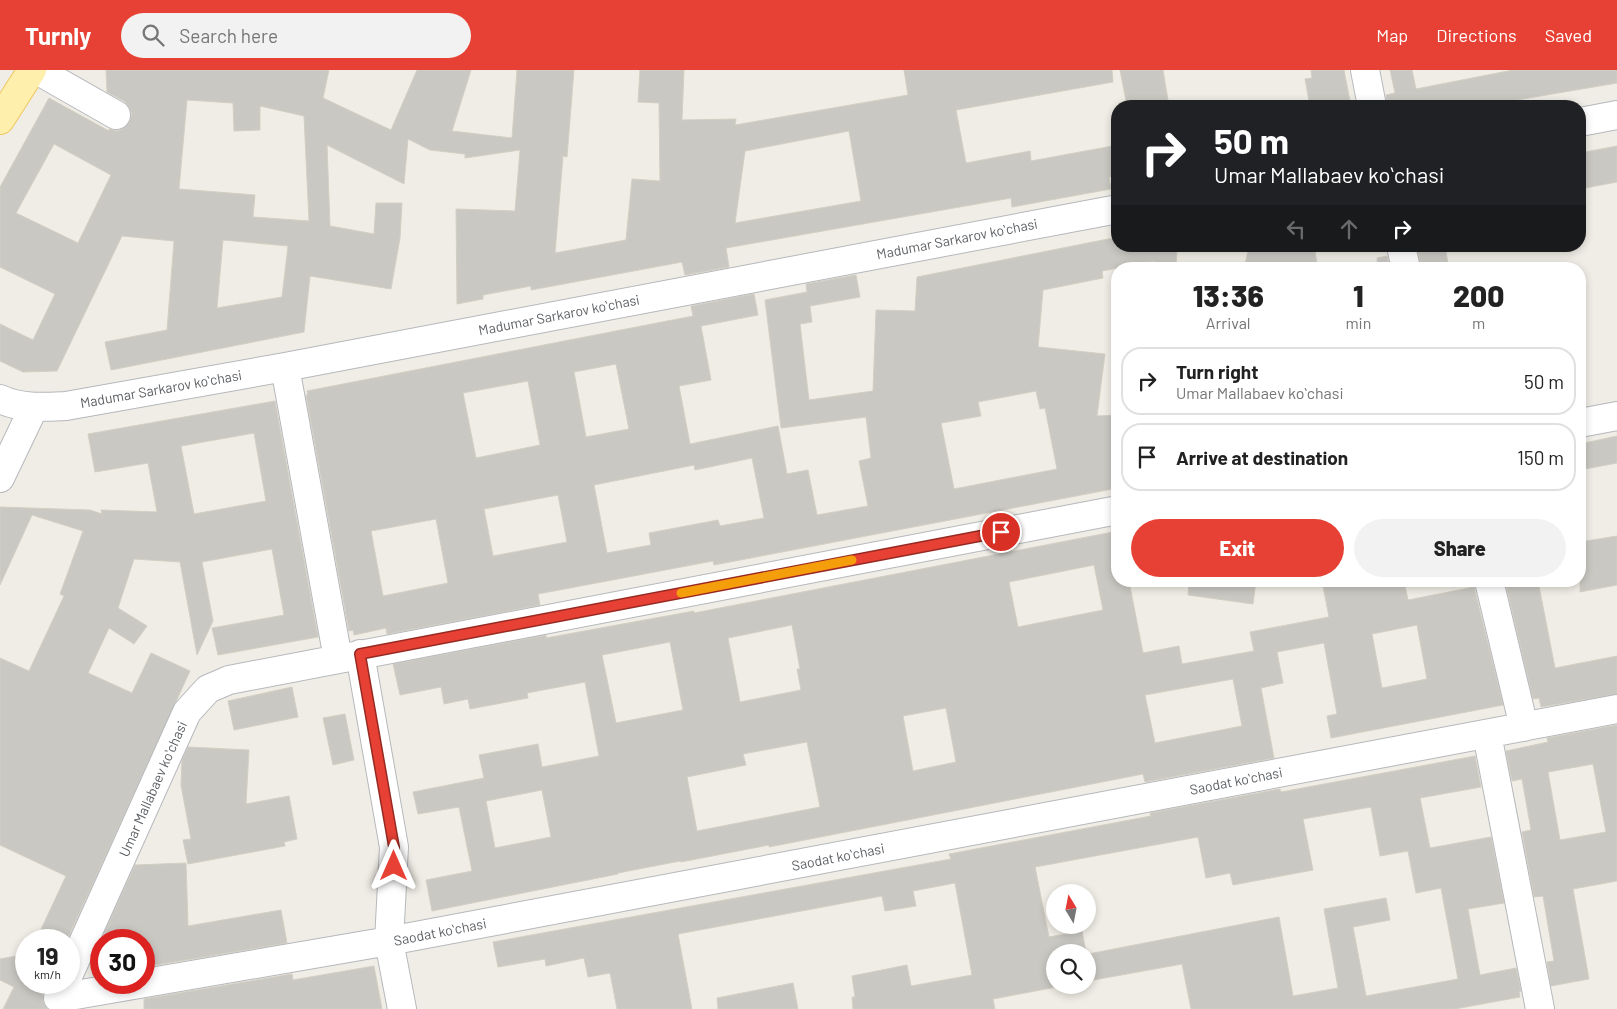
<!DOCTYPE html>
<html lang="en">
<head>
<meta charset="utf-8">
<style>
  :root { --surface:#fff; --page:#f2f2f2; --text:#222; --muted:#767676; --line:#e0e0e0; --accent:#e64134 }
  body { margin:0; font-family:Barlow,sans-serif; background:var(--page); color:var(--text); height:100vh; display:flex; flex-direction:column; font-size:19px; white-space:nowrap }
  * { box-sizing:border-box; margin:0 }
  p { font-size:16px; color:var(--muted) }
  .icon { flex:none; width:28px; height:28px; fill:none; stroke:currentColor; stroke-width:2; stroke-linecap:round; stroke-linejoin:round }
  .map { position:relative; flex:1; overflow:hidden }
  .panel { position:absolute; left:1111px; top:192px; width:475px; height:325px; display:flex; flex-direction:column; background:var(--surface); border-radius:20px; box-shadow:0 2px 8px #0003 }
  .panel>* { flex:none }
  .top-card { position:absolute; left:1111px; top:30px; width:475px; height:152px; border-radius:20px; box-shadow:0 2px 8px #0003; background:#202124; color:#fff; overflow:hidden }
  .needle { width:32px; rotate:350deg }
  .fabs { position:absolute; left:1046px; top:814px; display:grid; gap:10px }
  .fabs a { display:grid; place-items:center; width:50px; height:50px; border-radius:50%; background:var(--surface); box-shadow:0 2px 8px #0003; font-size:25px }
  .speed { position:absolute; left:15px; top:859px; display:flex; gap:10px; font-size:25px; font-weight:700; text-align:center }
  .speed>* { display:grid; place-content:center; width:65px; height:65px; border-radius:50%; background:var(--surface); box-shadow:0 2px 8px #0003; line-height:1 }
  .speed small { font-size:12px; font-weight:400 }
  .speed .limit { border:8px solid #d22; background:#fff; color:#111 }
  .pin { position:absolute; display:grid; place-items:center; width:42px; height:42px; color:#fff; margin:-21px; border:2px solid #fff; border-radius:50%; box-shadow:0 1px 5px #0007 }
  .me { position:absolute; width:55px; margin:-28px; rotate:0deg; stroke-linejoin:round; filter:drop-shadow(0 0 4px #0008) }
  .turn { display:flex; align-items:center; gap:18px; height:105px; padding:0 20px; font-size:22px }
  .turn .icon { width:65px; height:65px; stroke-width:2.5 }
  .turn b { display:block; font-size:35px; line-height:42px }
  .lanes { display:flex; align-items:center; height:48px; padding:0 20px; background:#0003; justify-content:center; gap:25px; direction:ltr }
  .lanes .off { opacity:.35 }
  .eta { display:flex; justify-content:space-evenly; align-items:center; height:85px; text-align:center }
  .eta b { font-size:30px; font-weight:800; line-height:35px }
  .button { display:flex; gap:10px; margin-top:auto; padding:10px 20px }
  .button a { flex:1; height:58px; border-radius:30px; background:var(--accent); color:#fff; font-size:20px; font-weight:800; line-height:58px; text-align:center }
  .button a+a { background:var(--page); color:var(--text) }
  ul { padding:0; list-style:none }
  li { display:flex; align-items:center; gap:15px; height:68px; margin:0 10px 8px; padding:0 10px; border:2px solid var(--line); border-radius:20px }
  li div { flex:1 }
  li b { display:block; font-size:19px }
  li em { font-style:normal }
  header { display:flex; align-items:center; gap:30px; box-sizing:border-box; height:70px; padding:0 25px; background:var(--accent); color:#fff }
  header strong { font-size:24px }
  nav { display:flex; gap:28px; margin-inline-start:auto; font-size:18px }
  .search { width:350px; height:45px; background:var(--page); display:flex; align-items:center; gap:12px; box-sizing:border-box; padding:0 18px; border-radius:28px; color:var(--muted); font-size:19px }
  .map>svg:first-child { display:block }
  .building { fill:#cac8c2; stroke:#d4cfc3; fill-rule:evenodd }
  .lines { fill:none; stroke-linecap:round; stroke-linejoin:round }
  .minor-casing { stroke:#b5b8bc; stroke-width:30 }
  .major-casing { stroke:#efc65e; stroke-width:30 }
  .minor { stroke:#fff; stroke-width:28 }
  .major { stroke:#fef0ac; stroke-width:28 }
  .route-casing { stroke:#962a22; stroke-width:12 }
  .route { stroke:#e64134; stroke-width:9 }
  .slow { stroke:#f59e0b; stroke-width:9 }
  .labels { text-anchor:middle; stroke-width:5; stroke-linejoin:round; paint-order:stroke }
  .street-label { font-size:14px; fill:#5d6165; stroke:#fff }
</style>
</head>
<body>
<header>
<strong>Turnly</strong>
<div class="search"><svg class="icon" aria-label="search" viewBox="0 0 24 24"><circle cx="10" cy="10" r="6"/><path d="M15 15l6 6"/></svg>Search here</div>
<nav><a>Map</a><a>Directions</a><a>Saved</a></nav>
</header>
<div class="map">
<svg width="1617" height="939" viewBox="0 0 1617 939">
  <rect width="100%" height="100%" fill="#efede5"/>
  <path class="building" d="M106,0H329L323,28L391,60L417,0H471L452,61L512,68L517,0H574L567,87L563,86L555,183L626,170L632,109L660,111L659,33L638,32L640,0H684L682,50L736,49L735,55L908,25L904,0H1112L1113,12L956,40L966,93L1030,81L1031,91L1118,75V106L1109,107L1111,119L1012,137L1011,128L726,178L729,197L685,205L682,192L531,220V216L483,225V229L457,234L456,139L515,141L520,80L465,88V84L430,80L408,69L404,114L327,75L330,156L374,164L376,133H402L400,168L391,219L310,206L304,262L111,300L105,272L167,260L174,171L122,166L57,301L23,302L0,291V254L33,270L55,224L0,197V117L49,28L109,61V59L117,61L123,59L129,53L132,44L129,37L124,31L107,22ZM187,30L233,33L234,61L260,60V36L304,46L309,151L253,147L255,125L179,119ZM849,61L861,131L735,153L745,81ZM54,74L111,105L78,173L16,143ZM223,170L288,176L282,227L217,238Z
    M1120,0H1163L1169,36H1127Z
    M1311,0H1344L1351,36H1310L1305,9L1312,8Z
    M1390,0H1412L1416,19L1513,0H1617V13L1482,36H1387L1386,25L1395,23Z
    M1617,76V112L1580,119V83Z
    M1118,167V176H1177L1176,199H1154V191L1102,201L1103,208L1043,220L1038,277L1105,284L1097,346L1118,345V418L714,495L713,491L538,524L540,535L387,564L386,558L354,565L353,560L349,561L306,325H308L307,321L693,246L691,236L754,224L758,245L701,256L711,310L679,316L690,374L778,356L787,404L808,400L817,445L868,436L859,391L871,388L866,347L781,358L765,230L807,222L806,214L856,205L860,227L810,236L812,252L800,254L809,330L873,321L876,240L915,241L917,207ZM616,294L629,359L586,367L574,302ZM528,311L540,375L476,388L463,323ZM1036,321L1040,339L1045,338L1057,399L954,419L941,353L981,346L978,332ZM752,388L764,448L720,456L718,450L649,463L651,475L607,483L594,415L694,395L695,400ZM558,425L567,472L493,486L484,439ZM436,449L448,513L383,526L371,461Z
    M1249,176H1314L1318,199H1244Z
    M1421,176H1445L1449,199H1421L1418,180L1422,179Z
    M1387,186L1390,199H1378L1377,188Z
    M275,331L318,567L218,585L212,558L284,545L272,479L202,492L213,551L197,585L180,492L134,489L118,538L147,556L134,574L109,558L88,603L132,623L151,583L190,601L67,870H36L66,806L0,775V588L29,601L64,526L60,524L83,461L32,445L0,515V437L90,440L102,444L101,440L157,442L148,393L95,402L88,364ZM254,363L266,431L194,444L181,376Z
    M1617,366V393L1580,400V374Z
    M1118,461V511H1129L1143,583L1179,576L1182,594L1254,581L1250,562L1329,547L1322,511H1404L1408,530L1474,517L1503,635L1331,668L1327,646L1337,644L1324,573L1277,582L1283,613L1261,618L1274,688L1145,712L1143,704L769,777V775L681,792L680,791L618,803V804L432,841L426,810L472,801L459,737L418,744L413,722L484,708L479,685L538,674L542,697L599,686L585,612L527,623L528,628L470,639L468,629L444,634L441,617L400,625L393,594L546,565V568L694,541V543ZM1094,495L1103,540L1018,557L1009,512ZM792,555L800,599H797L801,620L740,632L728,568ZM1417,555L1427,609L1382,618L1372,564ZM670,572L683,640L616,653L602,585ZM1233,609L1242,656L1155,673L1145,625ZM946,638L956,692L913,701L903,646ZM807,672L820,737L697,761L687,707L746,695L743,684ZM542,720L551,767L495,778L486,731Z
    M1617,466V515L1580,522V472Z
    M1189,511H1256L1253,534L1188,525Z
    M1505,511H1538L1555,598L1617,586V624L1541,637L1539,628L1533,629Z
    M292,617L298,647L234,660L228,631Z
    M345,644L354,690L333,695L323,648Z
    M1617,655V811L1573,819L1589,909L1551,916L1547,892L1554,891L1543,826L1534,827L1522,762L1531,760L1522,709L1512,711L1506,681L1548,672L1547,668ZM1593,694L1606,762L1560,770L1548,702Z
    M188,677L249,680L246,734L289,726L297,769L284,772L285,776L188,794L183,770L191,769L181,715L182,690Z
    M1475,686L1481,717L1420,728L1430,778L1491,767L1504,833L1468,839L1480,905L1516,898L1521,921L1519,922L1520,927L1455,939H1191L1182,894L1088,911V884L1279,847L1293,926L1338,918L1324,839L1386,828L1390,850L1353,857L1366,926L1458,909L1441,818L1416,823L1408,781L1380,786L1371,737L1303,749L1313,800L1233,815L1230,803L1206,808L1198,767L1035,797L1049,867L1082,861L1086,882H1055V915H1067L993,929L995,939H853L852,927H855L852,906L907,895L911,916L972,905L955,813L913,821L916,836L885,841L882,826L678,864L692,939H617L610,903L588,907L584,888L546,896L545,889L498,897L493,872L951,789L949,784L1151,746L1150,743L1280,719L1281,722Z
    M186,793L188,856L281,840L287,873L144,897V870H101L135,795Z
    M26,884V912H56L48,916L43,923V931L47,939H3L14,917L0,910V889Z
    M374,896L382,939H144V929L292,904L293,910Z
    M793,913L798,939H718L717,928Z"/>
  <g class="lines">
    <g class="minor-casing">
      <path id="minor" d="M37,0L116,45
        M1365,0L1372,36
        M1580,52L1617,45
        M1401,176L1406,199
        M285,297L338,589
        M0,329C21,339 44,337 66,336L285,297L1118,139
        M1580,353L1617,346
        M0,408L34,337
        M1489,511L1524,657
        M360,584L394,777L389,871L402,939
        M1487,664L1540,939
        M69,904L187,642L208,619L229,610L1118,440
        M58,928L389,871L1617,639"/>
    </g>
    <g class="major-casing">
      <path id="major" d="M0,50L32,0"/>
    </g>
    <use href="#minor" class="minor"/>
    <use href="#major" class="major"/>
  </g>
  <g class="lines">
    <g class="route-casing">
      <path id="route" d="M394,796V777L360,584L1001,462"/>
    </g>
    <use href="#route" class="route"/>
    <path class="slow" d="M681,523L852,490"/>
  </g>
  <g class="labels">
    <g class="street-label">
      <text transform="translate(957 169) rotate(-11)" y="5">Madumar Sarkarov koʻchasi</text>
      <text transform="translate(559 245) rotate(-11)" y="5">Madumar Sarkarov koʻchasi</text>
      <text transform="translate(161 319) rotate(-10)" y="5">Madumar Sarkarov koʻchasi</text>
      <text transform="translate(1236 711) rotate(-11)" y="5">Saodat koʻchasi</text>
      <text transform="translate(153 719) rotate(-66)" y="5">Umar Mallabaev koʻchasi</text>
      <text transform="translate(838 787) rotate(-11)" y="5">Saodat koʻchasi</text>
      <text transform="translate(440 862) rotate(-11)" y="5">Saodat koʻchasi</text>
    </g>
  </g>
</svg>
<div class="fabs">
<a><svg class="needle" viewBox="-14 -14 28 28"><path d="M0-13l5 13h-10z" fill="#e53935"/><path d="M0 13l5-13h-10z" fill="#767676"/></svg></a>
<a><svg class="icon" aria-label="search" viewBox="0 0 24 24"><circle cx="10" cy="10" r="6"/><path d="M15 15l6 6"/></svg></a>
</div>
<div class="speed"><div>19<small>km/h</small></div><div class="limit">30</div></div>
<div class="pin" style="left:1001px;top:462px;background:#d93025"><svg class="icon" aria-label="arrive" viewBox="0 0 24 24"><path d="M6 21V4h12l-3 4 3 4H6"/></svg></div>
<svg class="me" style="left:394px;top:796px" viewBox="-20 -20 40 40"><path d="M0-17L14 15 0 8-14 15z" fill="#e64134" stroke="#fff" stroke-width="4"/></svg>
<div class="top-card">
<div class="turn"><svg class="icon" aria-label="right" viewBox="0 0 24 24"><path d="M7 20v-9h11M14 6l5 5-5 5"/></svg><div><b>50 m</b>Umar Mallabaev koʻchasi</div></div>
<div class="lanes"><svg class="icon off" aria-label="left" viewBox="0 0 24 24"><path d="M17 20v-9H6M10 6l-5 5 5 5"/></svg><svg class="icon off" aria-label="ahead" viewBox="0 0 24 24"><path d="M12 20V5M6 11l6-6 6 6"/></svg><svg class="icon" aria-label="right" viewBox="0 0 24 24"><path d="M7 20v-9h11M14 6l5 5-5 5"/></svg></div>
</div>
<section class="panel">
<div class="eta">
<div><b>13:36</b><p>Arrival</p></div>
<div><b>1</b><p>min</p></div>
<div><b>200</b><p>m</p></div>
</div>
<ul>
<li><svg class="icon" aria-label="right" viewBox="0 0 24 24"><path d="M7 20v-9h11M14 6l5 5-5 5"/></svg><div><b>Turn right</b><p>Umar Mallabaev koʻchasi</p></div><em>50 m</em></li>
<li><svg class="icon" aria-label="arrive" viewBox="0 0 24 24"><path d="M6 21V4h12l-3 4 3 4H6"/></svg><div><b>Arrive at destination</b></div><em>150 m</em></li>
</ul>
<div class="button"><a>Exit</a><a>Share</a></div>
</section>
</div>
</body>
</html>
